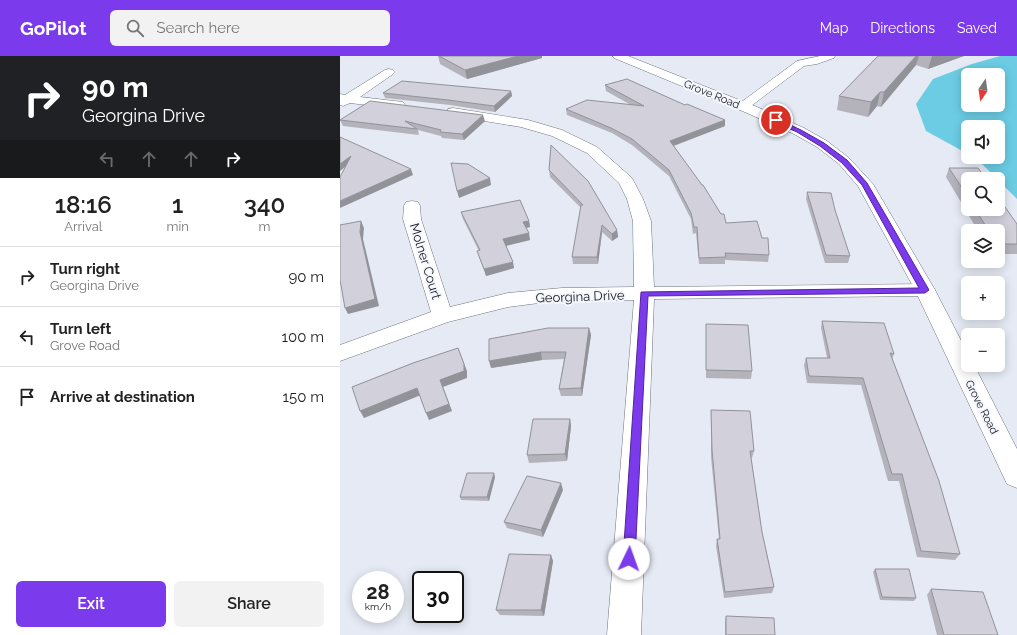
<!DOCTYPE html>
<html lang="en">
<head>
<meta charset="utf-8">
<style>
  :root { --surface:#fff; --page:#f2f2f2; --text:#222; --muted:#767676; --line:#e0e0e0; --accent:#7c3aed }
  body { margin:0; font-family:Raleway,sans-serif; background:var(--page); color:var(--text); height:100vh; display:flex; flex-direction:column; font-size:15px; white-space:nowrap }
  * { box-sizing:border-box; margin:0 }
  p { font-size:13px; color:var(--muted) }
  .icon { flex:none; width:22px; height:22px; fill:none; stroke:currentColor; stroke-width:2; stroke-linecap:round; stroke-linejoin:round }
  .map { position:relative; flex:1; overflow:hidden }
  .side { display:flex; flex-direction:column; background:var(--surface); width:340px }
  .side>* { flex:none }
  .top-card { background:#202124; color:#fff; overflow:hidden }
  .needle { width:26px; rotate:193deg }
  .fabs { position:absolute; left:621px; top:12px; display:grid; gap:8px }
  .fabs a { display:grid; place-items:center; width:44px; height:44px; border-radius:6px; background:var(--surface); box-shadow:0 2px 10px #0003; font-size:20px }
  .speed { position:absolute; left:12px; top:515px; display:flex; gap:8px; font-size:20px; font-weight:700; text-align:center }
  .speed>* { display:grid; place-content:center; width:52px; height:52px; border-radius:50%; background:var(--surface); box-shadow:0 2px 10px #0003; line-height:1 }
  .speed small { font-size:10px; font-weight:400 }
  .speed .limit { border:2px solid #111; border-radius:6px; background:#fff; color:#111 }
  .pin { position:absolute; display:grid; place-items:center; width:34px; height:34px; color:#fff; margin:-17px; border:2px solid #fff; border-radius:50%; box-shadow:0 1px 4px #0007 }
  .me { position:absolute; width:44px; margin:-22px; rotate:3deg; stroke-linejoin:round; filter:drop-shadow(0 0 3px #0008) }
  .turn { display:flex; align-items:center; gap:14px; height:84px; padding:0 16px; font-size:18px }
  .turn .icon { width:52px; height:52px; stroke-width:2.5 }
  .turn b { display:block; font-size:28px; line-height:34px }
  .lanes { display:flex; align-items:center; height:38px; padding:0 16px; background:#0003; justify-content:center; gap:20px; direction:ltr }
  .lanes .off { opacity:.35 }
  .eta { display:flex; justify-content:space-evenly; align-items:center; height:68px; text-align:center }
  .eta b { font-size:24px; font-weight:600; line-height:28px }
  .cta { display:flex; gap:8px; margin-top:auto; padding:8px 16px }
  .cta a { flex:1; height:46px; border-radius:6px; background:var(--accent); color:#fff; font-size:16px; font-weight:600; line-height:46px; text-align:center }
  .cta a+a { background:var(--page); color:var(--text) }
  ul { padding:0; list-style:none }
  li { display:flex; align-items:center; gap:12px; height:60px; padding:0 16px; border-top:1px solid var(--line) }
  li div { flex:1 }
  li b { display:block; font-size:15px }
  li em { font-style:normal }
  header { display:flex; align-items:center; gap:24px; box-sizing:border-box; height:56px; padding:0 20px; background:var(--accent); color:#fff }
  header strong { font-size:19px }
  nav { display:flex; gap:22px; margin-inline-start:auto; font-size:14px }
  .search { width:280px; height:36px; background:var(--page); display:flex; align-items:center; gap:10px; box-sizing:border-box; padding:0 14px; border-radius:6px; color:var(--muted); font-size:15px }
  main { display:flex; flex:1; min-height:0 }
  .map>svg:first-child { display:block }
  .water { fill:#6bcce4; fill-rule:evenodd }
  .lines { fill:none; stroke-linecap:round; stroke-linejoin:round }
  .minor-casing { stroke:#6e727c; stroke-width:1 }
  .secondary-casing { stroke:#6e727c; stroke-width:1 }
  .minor { fill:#fff; fill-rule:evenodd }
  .secondary { fill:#fff; fill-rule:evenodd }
  .wall { fill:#b4b3bc }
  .shaded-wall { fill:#929299 }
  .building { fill:#d1d0db; stroke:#929299 }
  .route { fill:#7c3aed; stroke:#51269a }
  .labels { text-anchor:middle; stroke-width:4; stroke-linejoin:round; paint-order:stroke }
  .far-street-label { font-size:11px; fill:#15161a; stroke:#f4f7fd }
  .street-label { font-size:13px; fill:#15161a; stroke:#f4f7fd }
</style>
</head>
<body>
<header>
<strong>GoPilot</strong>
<div class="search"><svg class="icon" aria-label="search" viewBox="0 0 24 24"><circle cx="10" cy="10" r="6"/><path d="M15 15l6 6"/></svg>Search here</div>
<nav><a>Map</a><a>Directions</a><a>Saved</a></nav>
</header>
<main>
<section class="side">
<div class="top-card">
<div class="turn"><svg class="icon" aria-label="right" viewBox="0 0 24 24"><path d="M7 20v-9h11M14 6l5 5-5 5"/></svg><div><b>90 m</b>Georgina Drive</div></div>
<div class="lanes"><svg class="icon off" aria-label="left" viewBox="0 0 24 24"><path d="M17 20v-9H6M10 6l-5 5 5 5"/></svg><svg class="icon off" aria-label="ahead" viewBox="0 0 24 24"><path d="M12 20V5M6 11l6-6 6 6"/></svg><svg class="icon off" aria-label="ahead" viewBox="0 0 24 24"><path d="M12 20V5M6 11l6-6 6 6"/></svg><svg class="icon" aria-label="right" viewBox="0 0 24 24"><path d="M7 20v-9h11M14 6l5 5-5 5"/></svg></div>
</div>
<div class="eta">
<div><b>18:16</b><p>Arrival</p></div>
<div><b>1</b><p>min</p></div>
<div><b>340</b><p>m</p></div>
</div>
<ul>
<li><svg class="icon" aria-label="right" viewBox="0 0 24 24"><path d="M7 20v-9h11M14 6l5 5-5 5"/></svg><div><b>Turn right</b><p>Georgina Drive</p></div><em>90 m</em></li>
<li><svg class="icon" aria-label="left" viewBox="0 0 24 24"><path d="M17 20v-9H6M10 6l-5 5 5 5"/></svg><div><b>Turn left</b><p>Grove Road</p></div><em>100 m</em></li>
<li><svg class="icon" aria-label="arrive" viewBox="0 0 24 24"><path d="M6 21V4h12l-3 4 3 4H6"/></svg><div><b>Arrive at destination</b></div><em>150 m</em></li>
</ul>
<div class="cta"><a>Exit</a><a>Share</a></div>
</section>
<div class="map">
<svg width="677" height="579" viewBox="0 0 677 579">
  <rect width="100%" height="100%" fill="#e5eaf4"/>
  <path class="water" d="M660,0H677V143L638,104L633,101H658V71H628V98L586,75L576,48L593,23L632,8ZM628,19H658V49H628Z"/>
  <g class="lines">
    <g class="minor-casing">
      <path id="minor" d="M480,0H495L494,2L477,8L464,10L407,53H397L396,50L457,5Z
        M49,13L53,14L55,16L53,18L20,41L63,46L65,49L63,52L59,53L10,47L3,50L0,49V38L5,39L45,14Z
        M113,52L188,64L222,74L257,91L292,122L303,143L311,165L314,231L585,228L592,230L595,234L592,238L585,240L314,243L301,579H267L294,244H222L168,251L108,266L0,305V289L91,256L63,163L64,150L66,146L72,145L78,146L80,150L81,163L110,251L168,237L222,232L294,231L293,165L287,143L279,127L247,97L212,80L181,71L108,59L107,56L108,53Z"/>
    </g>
    <g class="secondary-casing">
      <path id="secondary" d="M273,0H288L417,51L464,72L487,85L509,102L533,128L595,234L628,298V309H634L677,393V432L667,428L575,234L518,130L499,108L477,91L454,78L407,57L274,2Z"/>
    </g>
    <use href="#minor" class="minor"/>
    <use href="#secondary" class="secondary"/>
  </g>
  <path class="wall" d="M98,0L202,2L127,23L100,8Z
    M538,0H624L588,13L576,9L541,51L537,50L528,61L497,54L499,40Z
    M265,29L345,49L385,64V70L334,90L386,167L422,182L429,199L428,206L385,204V208H359L356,177L353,178L351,163L329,120L292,89L272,77L227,59L226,53L291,49L266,35Z
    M171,35L172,40L155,56L110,49L45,42L43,37Z
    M0,64L145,65L124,84L102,82L101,80L78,74L79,79L3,70Z
    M609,112L628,123V153H658L677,168V198H658V175H638L606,121Z
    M209,114L277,174L278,181L272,185L262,176L258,208H233L232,201L241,152L210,121Z
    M467,136L495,154L510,200L508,207H485L466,143Z
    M121,156L189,165L190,171L186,172L190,184L166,190L174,212L146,220L137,195H139L123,163Z
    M482,265L554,298L552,303L620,498L615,504L577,501L559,425H548L521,329L467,327L464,309L466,302H487L481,272Z
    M366,268L412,315L411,323L366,322Z
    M249,272L251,279L242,340H221L219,333L224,303L202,304L151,312Z
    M371,354L414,395L412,402H411L422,476L434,531L432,537L384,542L376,490L377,483H379L371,401Z
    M230,363L231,370L227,405L189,407L187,399Z
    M155,421L149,445L121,444L120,441Z
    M223,434L203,481L167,472L164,466Z
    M211,499L213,505L204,560L160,559L156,554Z
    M535,513L576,542L574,545L540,544L533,516Z
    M591,533L658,579H597L587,539Z
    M386,560L435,579H385V565Z"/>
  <path class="shaded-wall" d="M178,0H202V2L127,23L125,14Z
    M576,0H579L576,9L541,51L544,36Z
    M592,0H624L588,13Z
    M171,35L172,40L155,56L154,50Z
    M540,36L537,50L528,61L531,46Z
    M143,59L145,65L124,84L122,78Z
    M385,64V70L330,91V85Z
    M11,100L13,105L0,115V108Z
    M71,113L73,119L0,152V145Z
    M150,122L151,129L119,142L117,135Z
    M21,165L24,172L23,183L39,250L8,258L5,252L20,176Z
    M189,165L190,171L185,172L183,166Z
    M262,169V176L258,208L257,201Z
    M277,174L278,181L272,185V178Z
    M189,177L190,184L165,190L163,183Z
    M173,206L174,212L146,220L144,213Z
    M249,272L251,279L242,340L241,332Z
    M118,292L127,315V322L103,331L112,355L89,364L86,357L100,324Z
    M201,296L202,304L151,312L149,305Z
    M77,332L81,339L24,362L20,355Z
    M230,363L231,370L227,405L225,398Z
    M154,417L155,421L149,445L147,441Z
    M221,427L223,434L203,481L201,474Z
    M211,499L213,505L204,560L201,554Z"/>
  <path class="building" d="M99,0H178L125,14Z
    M538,0H576L544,36H540L531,46L499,40Z
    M287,23L345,49L347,48L385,64L330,85L362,129H363L381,158H384L386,167L417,165L422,182H428L429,199L385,197L386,201L359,202L357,171H354L351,157L329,114L292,83L271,72L226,53L247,44L304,50L265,29Z
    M62,25L171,35L154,50L108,44L43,37Z
    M30,45L143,59L122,78L100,76L101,74L65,65L77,73L0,64Z
    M0,81L71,113L0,145V121L11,100L0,108Z
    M211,89L248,125L277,174L272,178L262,169L257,201H232L241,149H243L209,114Z
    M111,107L128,108L150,122L117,135Z
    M609,112H638L646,123H628V141Z
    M467,136L491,137L495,154L510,200L486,199Z
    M658,141L677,168V188H658V175H649L635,153H658Z
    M180,144L189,165L183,166L189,177L163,183L173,206L144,213L137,195L140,194L121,156Z
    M21,165L20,176L35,243L5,252L0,224V169Z
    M482,265L544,267L554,298L550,297L599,425L620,498L581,495L562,418H552L523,322L469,320L466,302H490Z
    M366,268L408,269L412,315L366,314Z
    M208,272H249L241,332L219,333L226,296H201L149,305V283Z
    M118,292L124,308V315L100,324L109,348L86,357L77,332L20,355L12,331L73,307Z
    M371,354L410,355L414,395H410L422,476L434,531L385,536L377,483H380L372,394Z
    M193,363H230L225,398L187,399Z
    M127,417H154L147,441H120Z
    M187,420L221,427L201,474L164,466Z
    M169,498L211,499L201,554H156Z
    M535,513H569L576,542L542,541Z
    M591,533L643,536L658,579H604Z
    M386,560L434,562L435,579H386Z"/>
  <path class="route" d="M434,63H438L461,74L484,87L507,104L527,127L589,234L585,237L308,240L295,503L293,507L289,509L285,507L283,503L301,236L579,232L522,129L502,107L480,90L457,76L434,66Z"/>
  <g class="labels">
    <g class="far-street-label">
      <text transform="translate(372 38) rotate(22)" y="4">Grove Road</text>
      <text transform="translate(642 351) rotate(63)" y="4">Grove Road</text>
    </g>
    <g class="street-label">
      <text transform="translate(86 205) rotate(73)" y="5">Molner Court</text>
      <text transform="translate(240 240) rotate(-2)" y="5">Georgina Drive</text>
    </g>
  </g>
</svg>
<div class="fabs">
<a><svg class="needle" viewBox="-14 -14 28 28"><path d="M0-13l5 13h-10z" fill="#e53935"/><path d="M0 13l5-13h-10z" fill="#767676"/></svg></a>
<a><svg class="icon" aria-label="sound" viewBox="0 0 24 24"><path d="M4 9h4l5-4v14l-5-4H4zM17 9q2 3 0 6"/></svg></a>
<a><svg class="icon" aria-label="search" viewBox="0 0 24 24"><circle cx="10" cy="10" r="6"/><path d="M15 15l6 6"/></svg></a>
<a><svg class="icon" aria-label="layers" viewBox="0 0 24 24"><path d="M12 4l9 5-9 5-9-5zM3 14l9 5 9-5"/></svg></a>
<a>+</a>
<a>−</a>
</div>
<div class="speed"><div>28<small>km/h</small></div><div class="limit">30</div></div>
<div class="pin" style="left:436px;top:64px;background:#d93025"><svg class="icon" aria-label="arrive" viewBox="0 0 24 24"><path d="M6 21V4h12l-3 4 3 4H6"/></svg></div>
<svg class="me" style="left:289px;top:503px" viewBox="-20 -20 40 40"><circle r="19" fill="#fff"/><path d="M0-13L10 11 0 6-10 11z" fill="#7c3aed"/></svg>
</div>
</main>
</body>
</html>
